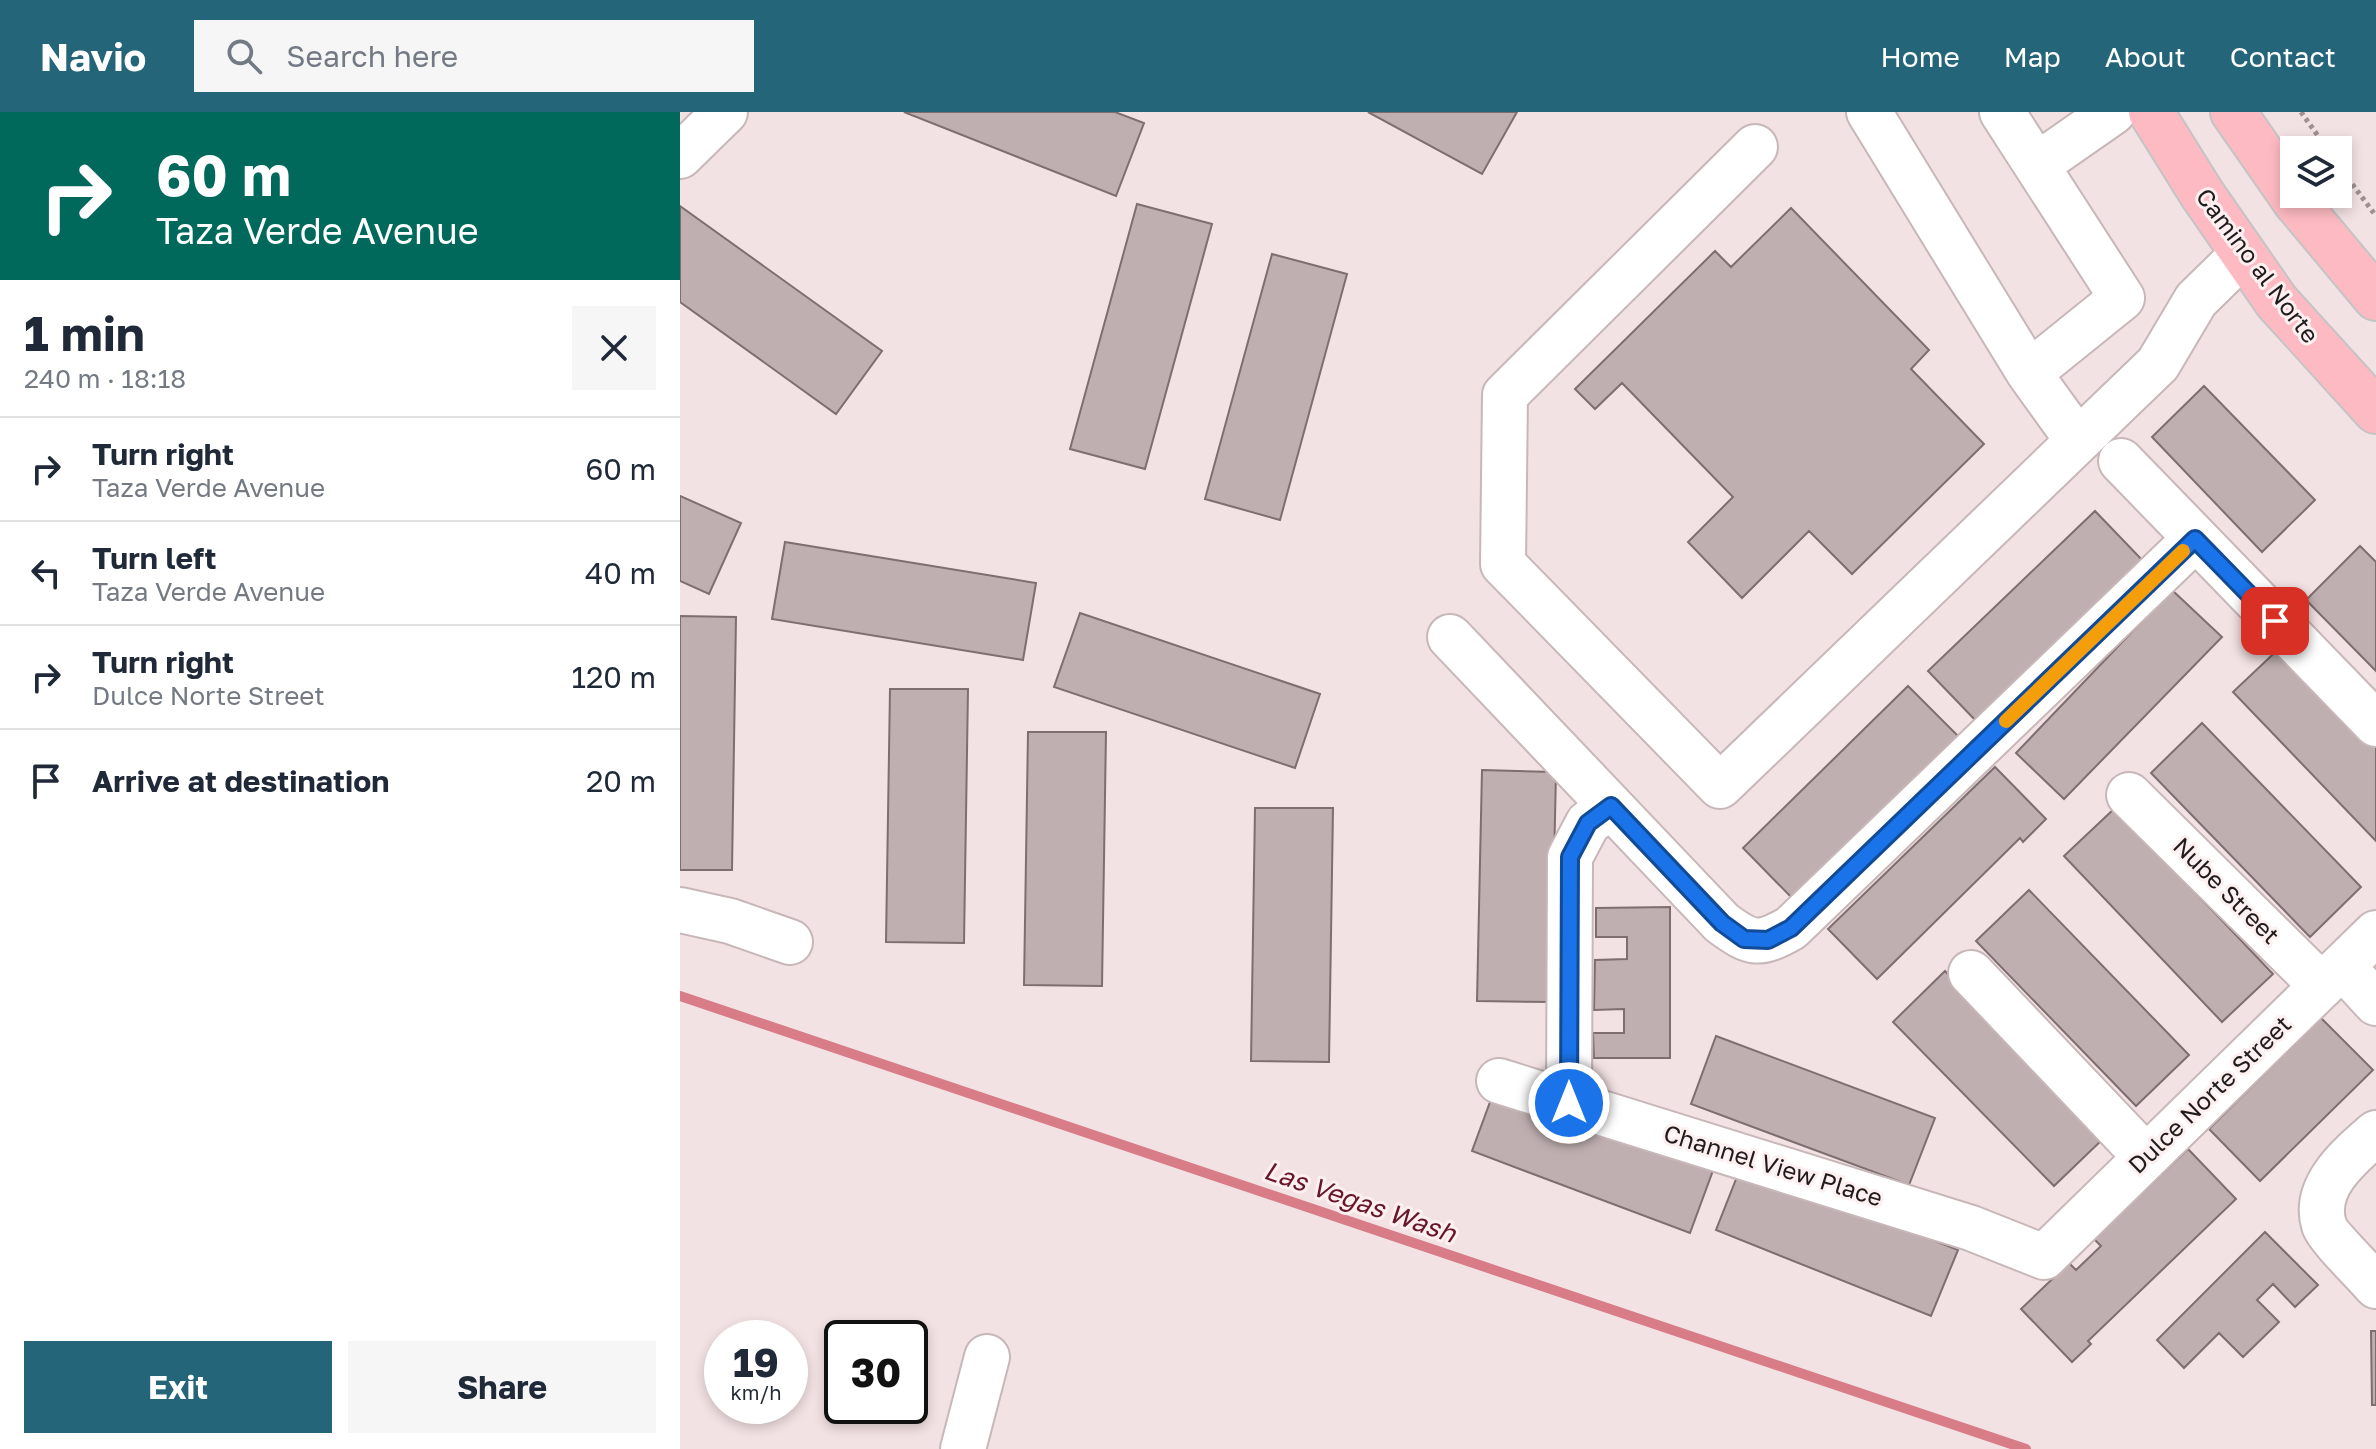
<!DOCTYPE html>
<html lang="en">
<head>
<meta charset="utf-8">
<style>
  :root { --surface:#fff; --page:#f6f6f7; --text:#1f2937; --muted:#747a83; --line:#e0e1e3; --accent:#246579 }
  body { margin:0; font-family:"Golos Text",sans-serif; background:var(--page); color:var(--text); height:100vh; display:flex; flex-direction:column; font-size:30px; white-space:nowrap }
  * { box-sizing:border-box; margin:0 }
  p { font-size:26px; color:var(--muted) }
  .icon { flex:none; width:44px; height:44px; fill:none; stroke:currentColor; stroke-width:2; stroke-linecap:round; stroke-linejoin:round }
  .map { position:relative; flex:1; overflow:hidden }
  .panel { display:flex; flex-direction:column; background:var(--surface); width:680px }
  .panel>* { flex:none }
  .banner { background:#00695c; color:#fff; overflow:hidden }
  .buttons { position:absolute; left:1600px; top:24px; display:grid; gap:16px }
  .buttons a { display:grid; place-items:center; width:72px; height:72px; border-radius:0px; background:var(--surface); box-shadow:0 4px 12px #0003; font-size:40px }
  .speed { position:absolute; left:24px; top:1208px; display:flex; gap:16px; font-size:40px; font-weight:700; text-align:center }
  .speed>* { display:grid; place-content:center; width:104px; height:104px; border-radius:50%; background:var(--surface); box-shadow:0 4px 12px #0003; line-height:1 }
  .speed small { font-size:20px; font-weight:400 }
  .speed .limit { border:4px solid #111; border-radius:12px; background:#fff; color:#111 }
  .pin { position:absolute; display:grid; place-items:center; width:68px; height:68px; color:#fff; margin:-34px; border-radius:16px; box-shadow:0 4px 12px #0006 }
  .me { position:absolute; width:88px; margin:-44px; rotate:0deg; stroke-linejoin:round; filter:drop-shadow(0 0 6px #0008) }
  .turn { display:flex; align-items:center; gap:28px; height:168px; padding:0 24px; font-size:36px }
  .turn .icon { width:104px; height:104px; stroke-width:2.5 }
  .turn b { display:block; font-size:56px; line-height:68px }
  .round { display:grid; place-items:center; flex:none; width:84px; height:84px; border-radius:0px; background:var(--page) }
  .summary { display:flex; align-items:center; justify-content:space-between; height:136px; padding:0 24px }
  h1 { font-size:48px; font-weight:700; line-height:60px }
  .primary-button { display:flex; gap:16px; margin-top:auto; padding:16px 24px }
  .primary-button a { flex:1; height:92px; border-radius:0px; background:var(--accent); color:#fff; font-size:32px; font-weight:700; line-height:92px; text-align:center }
  .primary-button a+a { background:var(--page); color:var(--text) }
  ul { padding:0; list-style:none }
  li { display:flex; align-items:center; gap:24px; height:104px; padding:0 24px; border-top:2px solid var(--line) }
  li div { flex:1 }
  li b { display:block; font-size:30px }
  li em { font-style:normal }
  header { display:flex; align-items:center; gap:48px; box-sizing:border-box; height:112px; padding:0 40px; background:var(--accent); color:#fff }
  header strong { font-size:38px }
  nav { display:flex; gap:44px; margin-inline-start:auto; font-size:28px }
  .search { width:560px; height:72px; background:var(--page); display:flex; align-items:center; gap:20px; box-sizing:border-box; padding:0 28px; border-radius:0px; color:var(--muted); font-size:30px }
  main { display:flex; flex:1; min-height:0 }
  .map>svg:first-child { display:block }
  .lines { fill:none; stroke-linecap:round; stroke-linejoin:round }
  .stream { stroke:#d87d88; stroke-width:10 }
  .building { fill:#bfafb0; stroke:#7d6e6f; stroke-width:2 }
  .minor-casing { stroke:#c8b7b9; stroke-width:48 }
  .major-casing { stroke:#c5c4c4; stroke-width:48 }
  .path { stroke:#9d9192; stroke-width:5; stroke-dasharray:4 4; stroke-linecap:butt }
  .minor { stroke:#fff; stroke-width:44 }
  .major { stroke:#febac2; stroke-width:44 }
  .route-casing { stroke:#114b97; stroke-width:20 }
  .route { stroke:#1a73e8; stroke-width:14 }
  .slow { stroke:#f59e0b; stroke-width:14 }
  .labels { text-anchor:middle; stroke-width:6; stroke-linejoin:round; paint-order:stroke }
  .street-label { font-size:24px; fill:#211c1c; stroke:#fef0f1 }
  .water-label { font-size:26px; font-style:italic; fill:#681629; stroke:#fef0f1 }
</style>
</head>
<body>
<header>
<strong>Navio</strong>
<div class="search"><svg class="icon" aria-label="search" viewBox="0 0 24 24"><circle cx="10" cy="10" r="6"/><path d="M15 15l6 6"/></svg>Search here</div>
<nav><a>Home</a><a>Map</a><a>About</a><a>Contact</a></nav>
</header>
<main>
<section class="panel">
<div class="banner">
<div class="turn"><svg class="icon" aria-label="right" viewBox="0 0 24 24"><path d="M7 20v-9h11M14 6l5 5-5 5"/></svg><div><b>60 m</b>Taza Verde Avenue</div></div>
</div>
<div class="summary"><div><h1>1 min</h1><p>240 m · 18:18</p></div><a class="round"><svg class="icon" aria-label="close" viewBox="0 0 24 24"><path d="M6 6l12 12M18 6L6 18"/></svg></a></div>
<ul>
<li><svg class="icon" aria-label="right" viewBox="0 0 24 24"><path d="M7 20v-9h11M14 6l5 5-5 5"/></svg><div><b>Turn right</b><p>Taza Verde Avenue</p></div><em>60 m</em></li>
<li><svg class="icon" aria-label="left" viewBox="0 0 24 24"><path d="M17 20v-9H6M10 6l-5 5 5 5"/></svg><div><b>Turn left</b><p>Taza Verde Avenue</p></div><em>40 m</em></li>
<li><svg class="icon" aria-label="right" viewBox="0 0 24 24"><path d="M7 20v-9h11M14 6l5 5-5 5"/></svg><div><b>Turn right</b><p>Dulce Norte Street</p></div><em>120 m</em></li>
<li><svg class="icon" aria-label="arrive" viewBox="0 0 24 24"><path d="M6 21V4h12l-3 4 3 4H6"/></svg><div><b>Arrive at destination</b></div><em>20 m</em></li>
</ul>
<div class="primary-button"><a>Exit</a><a>Share</a></div>
</section>
<div class="map">
<svg width="1696" height="1337" viewBox="0 0 1696 1337">
  <rect width="100%" height="100%" fill="#f3e2e3"/>
  <g class="lines">
    <path class="stream" d="M0,884L1346,1337"/>
  </g>
  <path class="building" d="M224,0H435L464,11L436,84Z
    M688,0H837L802,62Z
    M457,92L532,112L465,357L390,337Z
    M0,94L202,239L156,302L0,190Z
    M1111,96L1249,238L1231,257L1304,332L1172,462L1129,419L1062,486L1008,430L1053,385L942,271L915,297L895,277L1035,139L1051,155Z
    M592,142L667,162L600,408L525,387Z
    M1524,274L1635,388L1582,440L1472,325Z
    M0,384L61,411L29,482L0,469Z
    M1415,399L1465,451L1298,611L1248,559Z
    M105,430L356,471L343,548L92,507Z
    M1680,434L1696,450V559L1626,488Z
    M1492,478L1542,525L1384,687L1336,641Z
    M400,501L640,582L615,656L374,575Z
    M0,504L56,505L52,758H0Z
    M1606,530L1696,624V729L1553,580Z
    M1228,574L1280,626L1115,789L1063,736Z
    M210,577H288L284,831L206,830Z
    M1522,611L1681,775L1630,825L1471,661Z
    M348,620H426L422,874L344,873Z
    M1315,655L1366,707L1343,730L1340,726L1197,867L1148,817Z
    M802,658L876,660L871,890L797,889Z
    M575,696H653L649,950L571,949Z
    M1435,696L1593,862L1542,910L1384,744Z
    M1349,778L1509,943L1456,994L1296,829Z
    M990,795V946H914L913,921H944V897L914,898L915,848L947,847V825H916V796Z
    M1265,859L1426,1024L1374,1074L1213,910Z
    M1641,906L1693,958L1580,1069L1529,1017Z
    M1036,924L1255,1006L1229,1073L1011,992Z
    M817,971L1035,1053L1010,1121L792,1039Z
    M1508,1037L1556,1087L1408,1229L1411,1232L1392,1250L1341,1197L1389,1151L1396,1158L1421,1134L1414,1127Z
    M1062,1052L1278,1138L1251,1204L1036,1118Z
    M1585,1120L1638,1173L1615,1195L1593,1172L1577,1188L1599,1210L1563,1245L1539,1221L1504,1256L1477,1228Z
    M1691,1219H1696V1293H1692Z"/>
  <g class="lines">
    <g class="minor-casing">
      <path id="minor" d="M1189,0L1349,261L1442,186L1322,0
        M1075,35L825,283L823,452L1040,674L1478,252L1516,188L1563,142
        M0,44L45,0
        M1357,53L1433,0
        M1349,261L1398,329
        M1441,349L1696,612
        M770,525L1042,811C1072,833 1079,834 1111,816L1515,427
        M1449,683L1642,874
        M0,798L50,809L110,830
        M1662,854L1696,891
        M1291,861L1466,1045
        M819,969L1291,1116L1364,1145L1696,821
        M889,991L890,745L908,711L931,694
        M1696,1021C1671,1043 1632,1074 1644,1113C1647,1124 1686,1162 1696,1174
        M283,1337L307,1245"/>
    </g>
    <g class="major-casing">
      <path id="major" d="M1471,0L1522,82L1597,190L1696,299
        M1553,0L1615,89L1696,186"/>
    </g>
    <path class="path" d="M1621,0L1648,38
      M1658,53L1696,104"/>
    <use href="#minor" class="minor"/>
    <use href="#major" class="major"/>
  </g>
  <g class="lines">
    <g class="route-casing">
      <path id="route" d="M889,991L890,745L908,711L931,694L1042,811L1064,827L1088,828L1111,816L1515,427L1595,509"/>
    </g>
    <use href="#route" class="route"/>
    <path class="slow" d="M1326,609L1503,439"/>
  </g>
  <g class="labels">
    <g class="street-label">
      <text transform="translate(1577 154) rotate(53)" y="8">Camino al Norte</text>
      <text transform="translate(1546 779) rotate(45)" y="8">Nube Street</text>
      <text transform="translate(1530 983) rotate(-44)" y="8">Dulce Norte Street</text>
      <text transform="translate(1093 1054) rotate(17)" y="8">Channel View Place</text>
    </g>
    <g class="water-label">
      <text transform="translate(680 1090) rotate(19)" y="9">Las Vegas Wash</text>
    </g>
  </g>
</svg>
<div class="buttons">
<a><svg class="icon" aria-label="layers" viewBox="0 0 24 24"><path d="M12 4l9 5-9 5-9-5zM3 14l9 5 9-5"/></svg></a>
</div>
<div class="speed"><div>19<small>km/h</small></div><div class="limit">30</div></div>
<div class="pin" style="left:1595px;top:509px;background:#d93025"><svg class="icon" aria-label="arrive" viewBox="0 0 24 24"><path d="M6 21V4h12l-3 4 3 4H6"/></svg></div>
<svg class="me" style="left:889px;top:991px" viewBox="-20 -20 40 40"><circle r="17" fill="#1a73e8" stroke="#fff" stroke-width="3"/><path d="M0-11L8 9 0 5-8 9z" fill="#fff"/></svg>
</div>
</main>
</body>
</html>
